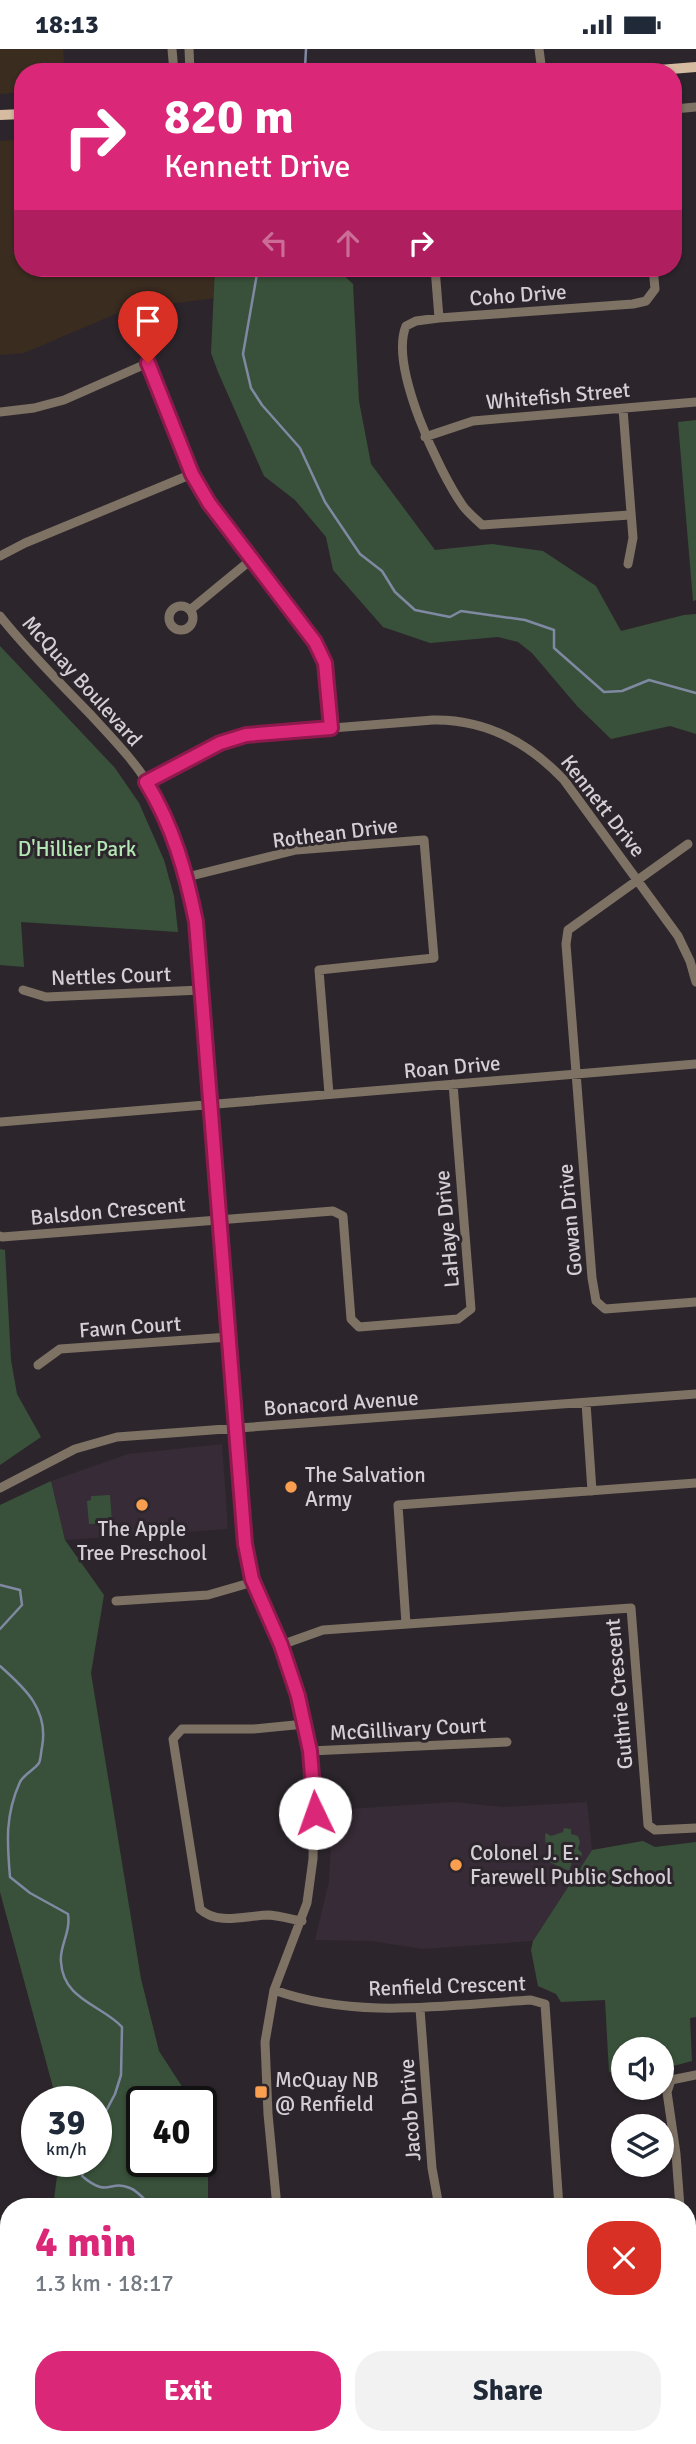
<!DOCTYPE html>
<html lang="en">
<head>
<meta charset="utf-8">
<style>
  :root { --surface:#fff; --page:#f2f2f3; --text:#1f2937; --muted:#747a83; --accent:#db2777 }
  body { margin:0; font-family:Signika,sans-serif; background:var(--page); color:var(--text); height:100vh; display:flex; flex-direction:column; font-size:26px; white-space:nowrap }
  * { box-sizing:border-box; margin:0 }
  p { font-size:23px; color:var(--muted) }
  .icon { flex:none; width:38px; height:38px; fill:none; stroke:currentColor; stroke-width:2; stroke-linecap:round; stroke-linejoin:round }
  .map { position:relative; flex:1; overflow:hidden }
  .side { position:absolute; left:0px; top:2149px; width:696px; height:247px; display:flex; flex-direction:column; background:var(--surface); border-radius:28px 28px 0 0; box-shadow:0 2px 5px #0004 }
  .side>* { flex:none }
  .top-card { position:absolute; left:14px; top:14px; width:668px; height:214px; border-radius:28px; box-shadow:0 2px 5px #0004; background:#db2777; color:#fff; overflow:hidden }
  .buttons { position:absolute; left:611px; top:1988px; display:grid; gap:14px }
  .buttons a { display:grid; place-items:center; width:63px; height:63px; border-radius:50%; background:var(--surface); box-shadow:0 2px 5px #0004; font-size:35px }
  .speed { position:absolute; left:21px; top:2037px; display:flex; gap:14px; font-size:35px; font-weight:700; text-align:center }
  .speed>* { display:grid; place-content:center; width:91px; height:91px; border-radius:50%; background:var(--surface); box-shadow:0 2px 5px #0004; line-height:1 }
  .speed small { font-size:18px; font-weight:400 }
  .speed .limit { border:4px solid #111; border-radius:10px; background:#fff; color:#111 }
  .pin { position:absolute; display:grid; place-items:center; width:60px; height:60px; color:#fff; margin:-72px -30px; border-radius:50% 50% 50% 0; rotate:-45deg; box-shadow:0 0 7px #0007 }
  .pin .icon { rotate:45deg }
  .me { position:absolute; width:77px; margin:-38px; rotate:357deg; stroke-linejoin:round; filter:drop-shadow(0 0 5px #0008) }
  .turn { display:flex; align-items:center; gap:24px; height:147px; padding:0 35px; font-size:32px }
  .turn .icon { width:91px; height:91px; stroke-width:2.5 }
  .turn b { display:block; font-size:49px; line-height:60px }
  .lanes { display:flex; align-items:center; height:66px; padding:0 35px; background:#0003; justify-content:center; gap:35px; direction:ltr }
  .lanes .off { opacity:.35 }
  .round { display:grid; place-items:center; flex:none; width:74px; height:74px; border-radius:28px; background:var(--page) }
  .headline { display:flex; align-items:center; justify-content:space-between; height:119px; padding:0 35px }
  h1 { font-size:42px; font-weight:800; line-height:52px; color:var(--accent) }
  .button { display:flex; gap:14px; margin-top:auto; padding:14px 35px }
  .button a { flex:1; height:80px; border-radius:28px; background:var(--accent); color:#fff; font-size:28px; font-weight:800; line-height:80px; text-align:center }
  .button a+a { background:var(--page); color:var(--text) }
  .status { display:flex; justify-content:space-between; align-items:center; height:49px; padding:0 35px; background:var(--surface); direction:ltr }
  .status svg { height:19px; fill:currentColor }
  .map>svg:first-child { display:block }
  .commercial { fill:#3b2c20 }
  .built { fill:#362b36 }
  .green { fill:#39513a }
  .lines { fill:none; stroke-linecap:round; stroke-linejoin:round }
  .stream { stroke:#7f89a2; stroke-width:2.5 }
  .minor { stroke:#7e7264; stroke-width:9 }
  .major { stroke:#d5bb9f; stroke-width:10 }
  .rail { stroke:#bcb7bc; stroke-width:2.5; stroke-dasharray:3.5 7; stroke-linecap:butt }
  .route-casing { stroke:#8e194d; stroke-width:18 }
  .route { stroke:#db2777; stroke-width:12 }
  .poi-dot { fill:#fa9f4f; stroke:#2c262c; stroke-width:2.5 }
  .labels { text-anchor:middle; stroke-width:6; stroke-linejoin:round; paint-order:stroke }
  .street-label { font-size:21px; fill:#d4cfd4; stroke:#2c262c }
  .park-label { font-size:21px; fill:#b2e6b3; stroke:#2c262c }
  .poi-label { font-size:21px; fill:#d4cfd4; stroke:#2c262c; text-anchor:start }
</style>
</head>
<body>
<div class="status"><b>18:13</b><svg viewBox="0 0 49 12"><path d="M0 12V9h3v3zM5 12V6h3v6zM10 12V3h3v9zM15 12V0h3v12zM26 1h20v11H26zM47 4h2v5h-2z"/></svg></div>
<div class="map">
<svg width="696" height="2395" viewBox="0 0 696 2395">
  <rect width="100%" height="100%" fill="#2c262c"/>
  <path class="commercial" d="M0,0H63L65,23H23V43L0,45Z
    M23,90V219H215V249L125,261L24,304L0,306V92Z"/>
  <path class="built" d="M222,1395L228,1480L65,1491L51,1432L128,1405Z
    M453,1753L504,1758L587,1753L592,1801L533,1892L423,1900L371,1892L315,1891L329,1832L333,1761Z"/>
  <path class="green" d="M215,219H336L353,235L359,352L371,415L435,501L492,495L543,502L596,537L621,582L684,566L696,565V685L670,677L611,690L577,657L532,604L518,593L498,588L430,594L383,578L333,521L326,488L295,451L264,427L218,323L211,304Z
    M696,371V551L693,552L678,373Z
    M0,597L115,719L139,754L164,811L174,847L178,883L21,873L24,918L0,916Z
    M0,1200L5,1201L11,1311L17,1345L41,1388L0,1416Z
    M51,1432L65,1491L104,1546L91,1624L141,1930L159,2002L192,2053H142V2112H201V2067L208,2077V2158H53L59,2112H96V2053H57L0,1843V1456Z
    M110,1446L112,1474L89,1475L87,1452L91,1451V1447Z
    M564,1779L571,1780V1785L578,1787L580,1793L578,1800L582,1804L581,1809L574,1807L569,1822L547,1812L545,1786L546,1784L551,1787L563,1783Z
    M643,1792L655,1798L696,1793V1968L690,1969L692,2012L662,2020V2000H623V2025L609,2023L605,1951L561,1953L556,1945L538,1937L531,1901L533,1892L592,1801Z
    M175,2387H239L241,2395H197Z"/>
  <g class="lines">
    <path class="stream" d="M305,19L306,0
      M258,219L243,305L251,339L262,356L300,399L325,453L360,505L382,522L395,543L415,561L450,568L461,562L525,571L554,581V599L604,643L622,642L649,631L696,644
      M0,1536L20,1541L22,1556L0,1580
      M0,1617C25,1639 49,1661 42,1698C41,1702 41,1710 39,1714C34,1721 24,1725 20,1733C5,1766 7,1793 10,1828L30,1844L68,1865C71,1884 59,1897 61,1913C63,1951 102,1956 122,1978L121,2026L115,2045L96,2081
      M86,2112L82,2127C109,2150 109,2130 130,2139C138,2142 146,2152 152,2158
      M174,2387L177,2395"/>
    <path class="minor" d="M172,0L174,23
      M189,0L190,23
      M539,0L542,23
      M674,60L696,58
      M435,219L439,269
      M623,360L633,489L628,515
      M0,363L34,359L64,351L148,314L192,425L209,454L315,592L325,614L331,679
      M425,388L473,372L696,353
      M630,466L482,476C476,470 468,464 463,457C439,423 389,317 406,277L416,272L439,269L633,255L646,252L655,240L653,219
      M0,507L25,494L192,425
      M169 569a12 12 0 1 1 24 0a12 12 0 1 1-24 0Z
      M190,561L252,510
      M0,567C28,602 60,634 91,666C112,689 136,713 152,741C175,783 187,826 196,873L245,1495L252,1530L281,1596L298,1647L308,1689L314,1744L313,1810L307,1854L274,1941L265,1993L268,2065L277,2158
      M147,733L197,705L220,694L246,686L433,671C485,670 529,694 564,731L678,887L690,912L696,933
      M688,795L568,881L566,895L592,1229L596,1252L605,1260L696,1253
      M187,828L296,801L424,791L434,909L319,921L329,1045
      M23,941L46,948L201,941
      M0,1073L696,1015
      M0,1187L2,1188L333,1162L343,1167L351,1270L359,1278L458,1270L471,1260L453,1035
      M38,1316L60,1300L229,1288
      M586,1354L592,1442
      M0,1439L75,1400L117,1388L696,1345
      M116,1552L208,1546L253,1533
      M406,1575L398,1456L696,1434
      M281,1596L323,1581L631,1559L648,1776L655,1781L696,1779
      M310,1702L507,1693
      M302,1872C291,1870 280,1867 269,1866C247,1866 218,1877 200,1860L173,1690L182,1680H253L305,1675
      M274,1941C357,1971 446,1956 531,1951L545,1955L559,2158
      M420,1960L432,2119L439,2158
      M680,2158L676,2105L667,2043L671,2031L696,2026
      M688,2354L696,2355
      M575,2387V2395
      M450,2395L454,2387"/>
    <path class="major" d="M634,23L696,18
      M0,66L23,65"/>
    <path class="rail" d="M0,2364L9,2367
      M59,2387L79,2395"/>
  </g>
  <g class="lines">
    <g class="route-casing">
      <path id="route" d="M148,314L192,425L209,454L315,593L325,614L331,679L246,686L220,694L146,733C173,777 186,823 196,873L245,1495L252,1530L281,1596L298,1647L310,1702L315,1764"/>
    </g>
    <use href="#route" class="route"/>
  </g>
  <g class="poi-dot">
    <circle cx="291" cy="1438" r="7"/>
    <circle cx="142" cy="1456" r="7"/>
    <circle cx="456" cy="1816" r="7"/>
    <rect x="254" y="2036" width="14" height="14" rx="3.5"/>
  </g>
  <g class="labels">
    <g class="street-label">
      <text transform="translate(518 246) rotate(-4)" y="7">Coho Drive</text>
      <text transform="translate(558 347) rotate(-5)" y="7">Whitefish Street</text>
      <text transform="translate(82 632) rotate(48)" y="7">McQuay Boulevard</text>
      <text transform="translate(603 757) rotate(52)" y="7">Kennett Drive</text>
      <text transform="translate(335 784) rotate(-7)" y="7">Rothean Drive</text>
      <text transform="translate(111 927) rotate(-2)" y="7">Nettles Court</text>
      <text transform="translate(452 1018) rotate(-5)" y="7">Roan Drive</text>
      <text transform="translate(108 1162) rotate(-5)" y="7">Balsdon Crescent</text>
      <text transform="translate(570 1171) rotate(-95)" y="7">Gowan Drive</text>
      <text transform="translate(447 1180) rotate(-95)" y="7">LaHaye Drive</text>
      <text transform="translate(130 1278) rotate(-4)" y="7">Fawn Court</text>
      <text transform="translate(341 1354) rotate(-4)" y="7">Bonacord Avenue</text>
      <text transform="translate(619 1645) rotate(-95)" y="7">Guthrie Crescent</text>
      <text transform="translate(408 1680) rotate(-3)" y="7">McGillivary Court</text>
      <text transform="translate(447 1937) rotate(-2)" y="7">Renfield Crescent</text>
      <text transform="translate(410 2061) rotate(-94)" y="7">Jacob Drive</text>
    </g>
    <g class="park-label">
      <text x="77" y="807">D'Hillier Park</text>
    </g>
    <g class="poi-label">
      <text x="305" y="1433">The Salvation<tspan x="305" dy="24">Army</tspan></text>
      <text x="142" y="1487" text-anchor="middle">The Apple<tspan x="142" dy="24">Tree Preschool</tspan></text>
      <text x="470" y="1811">Colonel J. E.<tspan x="470" dy="24">Farewell Public School</tspan></text>
      <text x="275" y="2038">McQuay NB<tspan x="275" dy="24">@ Renfield</tspan></text>
    </g>
  </g>
</svg>
<div class="buttons">
<a><svg class="icon" aria-label="sound" viewBox="0 0 24 24"><path d="M4 9h4l5-4v14l-5-4H4zM17 9q2 3 0 6"/></svg></a>
<a><svg class="icon" aria-label="layers" viewBox="0 0 24 24"><path d="M12 4l9 5-9 5-9-5zM3 14l9 5 9-5"/></svg></a>
</div>
<div class="speed"><div>39<small>km/h</small></div><div class="limit">40</div></div>
<div class="pin" style="left:148px;top:314px;background:#d93025"><svg class="icon" aria-label="arrive" viewBox="0 0 24 24"><path d="M6 21V4h12l-3 4 3 4H6"/></svg></div>
<svg class="me" style="left:315px;top:1764px" viewBox="-20 -20 40 40"><circle r="19" fill="#fff"/><path d="M0-13L10 11 0 6-10 11z" fill="#db2777"/></svg>
<div class="top-card">
<div class="turn"><svg class="icon" aria-label="right" viewBox="0 0 24 24"><path d="M7 20v-9h11M14 6l5 5-5 5"/></svg><div><b>820 m</b>Kennett Drive</div></div>
<div class="lanes"><svg class="icon off" aria-label="left" viewBox="0 0 24 24"><path d="M17 20v-9H6M10 6l-5 5 5 5"/></svg><svg class="icon off" aria-label="ahead" viewBox="0 0 24 24"><path d="M12 20V5M6 11l6-6 6 6"/></svg><svg class="icon" aria-label="right" viewBox="0 0 24 24"><path d="M7 20v-9h11M14 6l5 5-5 5"/></svg></div>
</div>
<section class="side">
<div class="headline"><div><h1>4 min</h1><p>1.3 km · 18:17</p></div><a class="round" style="background:#d93025;color:#fff"><svg class="icon" aria-label="close" viewBox="0 0 24 24"><path d="M6 6l12 12M18 6L6 18"/></svg></a></div>
<div class="button"><a>Exit</a><a>Share</a></div>
</section>
</div>
</body>
</html>
